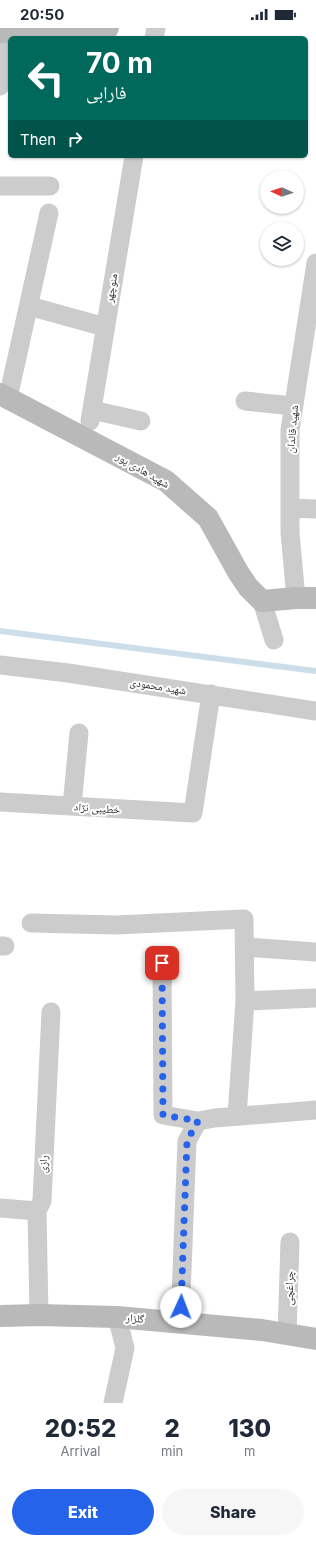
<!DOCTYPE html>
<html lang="en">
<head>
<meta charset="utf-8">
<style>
  :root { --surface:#fff; --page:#f6f6f7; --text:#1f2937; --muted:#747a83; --accent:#2563eb }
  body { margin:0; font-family:Inter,"Noto Naskh Arabic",sans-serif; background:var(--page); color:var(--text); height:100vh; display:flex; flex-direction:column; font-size:15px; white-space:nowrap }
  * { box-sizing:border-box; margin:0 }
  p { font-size:13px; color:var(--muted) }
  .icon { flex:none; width:22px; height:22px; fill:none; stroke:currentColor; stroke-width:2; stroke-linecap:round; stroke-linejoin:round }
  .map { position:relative; height:1375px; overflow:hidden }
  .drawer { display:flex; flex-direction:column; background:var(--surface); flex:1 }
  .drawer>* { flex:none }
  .hud { position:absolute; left:8px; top:8px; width:300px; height:122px; border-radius:6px; box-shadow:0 1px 3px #0004; background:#00695c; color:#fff; overflow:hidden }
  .needle { width:26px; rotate:273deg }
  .tools { position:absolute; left:260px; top:142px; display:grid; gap:8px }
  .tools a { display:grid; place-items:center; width:44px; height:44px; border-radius:50%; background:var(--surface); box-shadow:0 1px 3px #0004; font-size:20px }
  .pin { position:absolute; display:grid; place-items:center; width:34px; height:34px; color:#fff; margin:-17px; border-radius:8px; box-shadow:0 2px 6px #0006 }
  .me { position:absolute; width:44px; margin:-22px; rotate:2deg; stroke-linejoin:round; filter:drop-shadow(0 0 3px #0008) }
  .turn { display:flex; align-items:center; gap:14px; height:84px; padding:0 12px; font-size:18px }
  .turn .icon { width:52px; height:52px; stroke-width:2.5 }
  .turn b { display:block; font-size:28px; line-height:34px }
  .then { display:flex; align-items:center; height:38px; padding:0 12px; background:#0003; gap:8px; font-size:15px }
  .eta { display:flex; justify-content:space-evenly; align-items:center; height:68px; text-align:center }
  .eta b { font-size:24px; font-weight:800; line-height:28px }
  .action { display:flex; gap:8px; margin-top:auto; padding:8px 12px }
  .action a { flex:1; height:46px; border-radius:24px; background:var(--accent); color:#fff; font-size:16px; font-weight:800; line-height:46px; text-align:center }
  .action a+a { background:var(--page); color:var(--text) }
  .status { display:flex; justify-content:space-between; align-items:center; height:28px; padding:0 20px; background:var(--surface); direction:ltr }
  .status svg { height:11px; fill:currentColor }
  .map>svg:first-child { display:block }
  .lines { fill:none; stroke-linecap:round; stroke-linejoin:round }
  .stream { stroke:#cbdeea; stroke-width:6 }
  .street { stroke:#ccc; stroke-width:19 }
  .secondary { stroke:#b9b9b9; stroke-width:22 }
  .route { stroke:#2563eb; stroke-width:7; stroke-dasharray:0 12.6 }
  .labels { text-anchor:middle; stroke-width:4; stroke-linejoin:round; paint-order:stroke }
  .street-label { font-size:11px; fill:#2f2f2f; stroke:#fff }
</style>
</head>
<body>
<div class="status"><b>20:50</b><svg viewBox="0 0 49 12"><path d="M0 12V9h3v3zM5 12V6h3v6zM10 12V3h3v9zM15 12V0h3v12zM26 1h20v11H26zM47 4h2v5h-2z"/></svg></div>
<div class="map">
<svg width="316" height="1375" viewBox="0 0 316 1375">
  <rect width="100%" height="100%" fill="#fff"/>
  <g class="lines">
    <path class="stream" d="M0,603L316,643"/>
    <path class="street" d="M154,10L156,0
      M0,58L11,3
      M0,158H50
      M29,278L105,299
      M8,370L49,185
      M245,373L293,378
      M92,382L141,393
      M90,393L134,128
      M290,480L316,481
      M296,570L290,505V402L316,235
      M262,573L274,612
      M0,637L68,645L316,683
      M0,774L193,785L211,666
      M72,778L79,705
      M31,895L116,897L244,891L245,973L237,1088
      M0,918H5
      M245,919L316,924
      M162,935L163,1087L198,1093
      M245,973L316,970
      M0,1180L37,1183
      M39,1287L37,1183L42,1173L51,984
      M180,1294L187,1113L198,1093L215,1090L316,1082
      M287,1306L290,1214
      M113,1375L125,1320L117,1289"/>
    <path class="secondary" d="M0,4L108,0
      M0,366L166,453L208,490L238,544L248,559L262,573L296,570H316
      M0,1288L39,1287L117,1289L262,1302L316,1311"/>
  </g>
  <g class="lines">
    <path class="route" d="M162,935L163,1087L198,1093L187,1113L181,1279"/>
  </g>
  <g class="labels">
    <g class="street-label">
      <text transform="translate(111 260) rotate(-80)" y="4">منوچهر</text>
      <text transform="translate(292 401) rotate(-85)" y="4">شهید قائدان</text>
      <text transform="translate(143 442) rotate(30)" y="4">شهید هادی پور</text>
      <text transform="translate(158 658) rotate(9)" y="4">شهید محمودی</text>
      <text transform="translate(97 780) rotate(4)" y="4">خطیبی نژاد</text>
      <text transform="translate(43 1136) rotate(-87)" y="4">رازی</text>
      <text transform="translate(289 1260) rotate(-88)" y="4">چراغچی</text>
      <text transform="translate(135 1290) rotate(5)" y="4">گلزار</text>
    </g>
  </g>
</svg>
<div class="tools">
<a><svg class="needle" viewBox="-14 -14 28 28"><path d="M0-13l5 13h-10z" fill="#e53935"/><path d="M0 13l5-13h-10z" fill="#747a83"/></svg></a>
<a><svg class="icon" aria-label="layers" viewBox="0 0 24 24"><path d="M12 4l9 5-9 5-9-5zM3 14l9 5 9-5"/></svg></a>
</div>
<div class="pin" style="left:162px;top:935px;background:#d93025"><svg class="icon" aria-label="arrive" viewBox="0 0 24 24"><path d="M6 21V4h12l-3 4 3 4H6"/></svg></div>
<svg class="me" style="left:181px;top:1279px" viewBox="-20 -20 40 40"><circle r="19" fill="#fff"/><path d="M0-13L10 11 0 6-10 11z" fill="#2563eb"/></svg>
<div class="hud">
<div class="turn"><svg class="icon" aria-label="left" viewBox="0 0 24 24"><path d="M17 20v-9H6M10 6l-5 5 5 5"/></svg><div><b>70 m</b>فارابی</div></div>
<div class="then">Then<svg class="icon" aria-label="right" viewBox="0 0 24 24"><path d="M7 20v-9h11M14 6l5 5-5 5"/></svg></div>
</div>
</div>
<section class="drawer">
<div class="eta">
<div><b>20:52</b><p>Arrival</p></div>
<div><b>2</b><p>min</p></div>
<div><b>130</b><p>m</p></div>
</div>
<div class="action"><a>Exit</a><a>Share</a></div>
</section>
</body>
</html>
